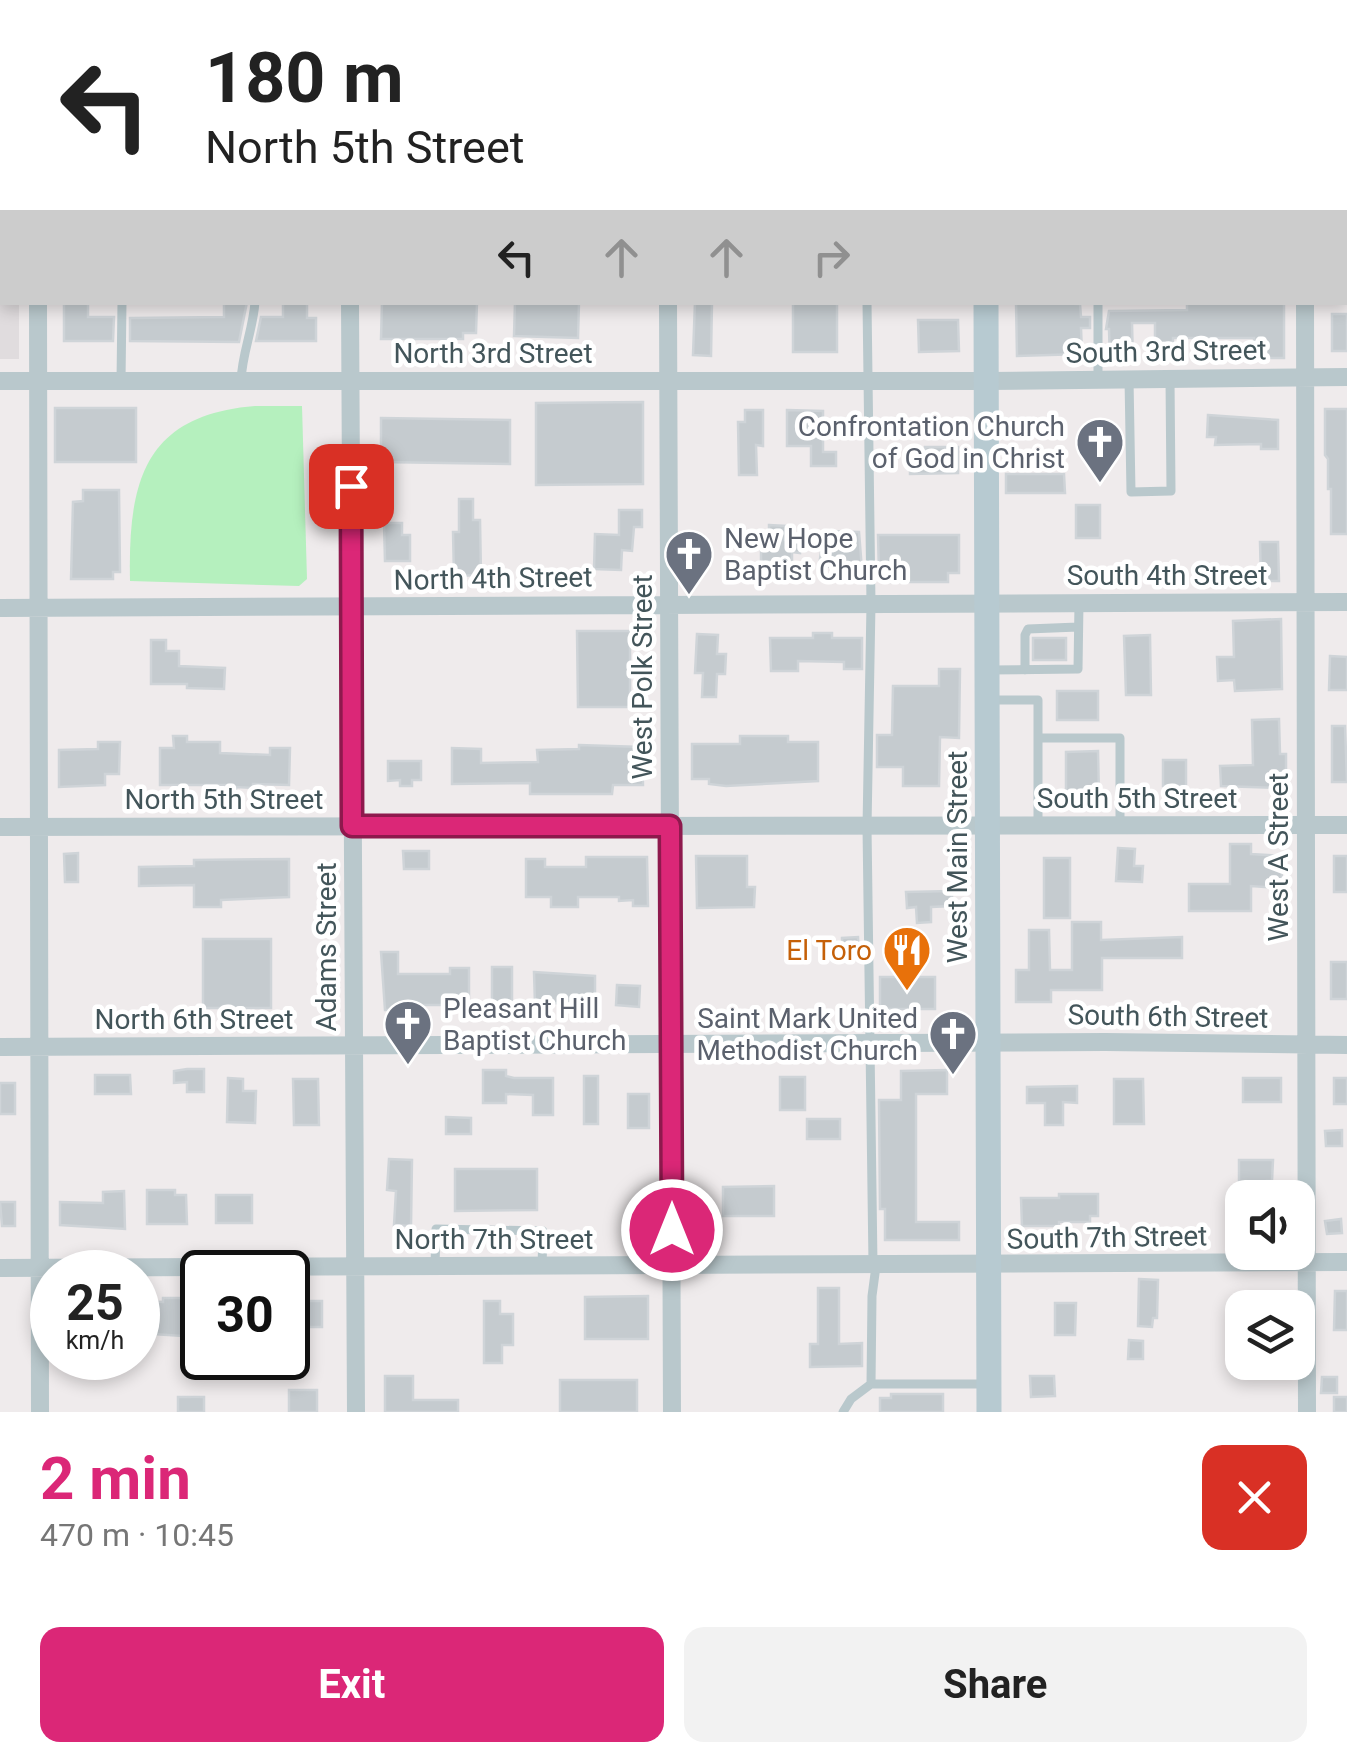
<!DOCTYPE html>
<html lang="en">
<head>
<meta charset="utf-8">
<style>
  :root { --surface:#fff; --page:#f2f2f2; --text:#222; --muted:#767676; --accent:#db2777 }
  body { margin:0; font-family:Roboto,sans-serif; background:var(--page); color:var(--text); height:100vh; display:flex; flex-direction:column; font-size:38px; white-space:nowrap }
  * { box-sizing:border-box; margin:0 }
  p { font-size:32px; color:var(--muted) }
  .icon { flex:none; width:55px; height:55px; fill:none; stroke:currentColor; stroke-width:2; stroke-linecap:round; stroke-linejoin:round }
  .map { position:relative; height:1412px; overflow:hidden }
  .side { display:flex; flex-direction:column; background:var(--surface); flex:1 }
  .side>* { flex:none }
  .banner { position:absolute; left:0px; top:0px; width:1348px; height:305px; box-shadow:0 5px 15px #0003; background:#fff; color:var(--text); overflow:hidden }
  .buttons { position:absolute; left:1225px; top:1180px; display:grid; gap:20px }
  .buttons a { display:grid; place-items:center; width:90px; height:90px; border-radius:20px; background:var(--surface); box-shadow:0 5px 15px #0003; font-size:50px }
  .speed { position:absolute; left:30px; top:1250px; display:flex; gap:20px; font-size:50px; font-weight:700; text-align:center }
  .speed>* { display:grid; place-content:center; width:130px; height:130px; border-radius:50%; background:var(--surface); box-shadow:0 5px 15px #0003; line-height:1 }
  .speed small { font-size:25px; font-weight:400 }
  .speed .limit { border:5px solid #111; border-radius:15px; background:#fff; color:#111 }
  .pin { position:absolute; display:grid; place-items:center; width:85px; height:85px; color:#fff; margin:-42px; border-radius:20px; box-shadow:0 5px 15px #0006 }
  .me { position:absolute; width:110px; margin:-55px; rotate:0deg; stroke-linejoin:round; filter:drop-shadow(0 0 8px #0008) }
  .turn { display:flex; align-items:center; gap:35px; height:210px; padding:0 40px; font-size:45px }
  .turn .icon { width:130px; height:130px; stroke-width:2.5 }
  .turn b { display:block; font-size:70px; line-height:85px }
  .lanes { display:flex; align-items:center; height:95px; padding:0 40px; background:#0003; justify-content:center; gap:50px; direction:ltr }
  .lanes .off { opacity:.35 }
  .round { display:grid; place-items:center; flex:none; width:105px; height:105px; border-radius:20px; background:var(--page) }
  .summary { display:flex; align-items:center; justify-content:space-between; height:170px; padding:0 40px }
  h1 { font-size:60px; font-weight:700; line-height:75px; color:var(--accent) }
  .button { display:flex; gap:20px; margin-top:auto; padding:20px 40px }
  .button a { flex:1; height:115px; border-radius:20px; background:var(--accent); color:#fff; font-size:40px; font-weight:700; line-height:115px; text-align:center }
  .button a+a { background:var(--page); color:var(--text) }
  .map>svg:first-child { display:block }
  .education { fill:#e0dcde }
  .pitch { fill:#b5f0be }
  .building { fill:#c5cbcf; stroke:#cfd4d8; stroke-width:2.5 }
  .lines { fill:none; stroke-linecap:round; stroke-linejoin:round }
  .service { stroke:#b9c8cc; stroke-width:9 }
  .minor { stroke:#b9c8cc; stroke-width:18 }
  .secondary { stroke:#b7cad1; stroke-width:25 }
  .route-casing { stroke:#8e194d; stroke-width:25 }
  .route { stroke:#db2777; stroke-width:18 }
  .labels { text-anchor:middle; stroke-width:9; stroke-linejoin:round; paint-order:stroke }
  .street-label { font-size:28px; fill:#43555a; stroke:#fff }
  .worship-label { font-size:28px; fill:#5b616d; stroke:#fff; text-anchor:end }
  .food-label { font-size:28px; fill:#c56008; stroke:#fff; text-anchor:end }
</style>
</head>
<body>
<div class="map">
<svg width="1347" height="1412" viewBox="0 0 1347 1412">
  <rect width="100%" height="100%" fill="#efebec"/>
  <path class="education" d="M0,176L2,302L19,303V359H0Z"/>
  <path class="pitch" d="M255,406H302L307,579L299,586L130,581C128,483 143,415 255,406Z"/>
  <path class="building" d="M64,302H88V317H114L113,341H64Z
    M224,302H247L239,342L130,341V318L224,317Z
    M283,302H307V318H316V341H256L261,317H283Z
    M382,302H477L476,333H463V339H381Z
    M515,302H579L578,338L514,336Z
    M695,302H712L711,356L693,355Z
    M793,302H837V352H793Z
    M1016,302L1080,304L1081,317H1090V328H1081L1082,354L1017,356Z
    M1187,302H1284V358H1254V338H1173V346L1155,345V323H1132L1133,362L1110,363L1109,329H1106L1109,311L1187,310Z
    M1332,314H1347V351H1332Z
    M918,320H958L959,351L919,352Z
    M643,402V484L536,485V403Z
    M55,408H136V462H55Z
    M1325,409H1347V534H1331V489H1328V459L1325,455Z
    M745,410H763V446L756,445L757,475H739L738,422H745Z
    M787,410L823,411V452H836V466H811V446H787Z
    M1208,415L1278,420V449H1261V444L1215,445L1216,437H1207Z
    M381,418L510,420V464L381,462Z
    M925,447H958V473L910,474V459H925Z
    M1006,474H1064L1065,493H1006Z
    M83,490H119L120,572H113V579H71L73,502L83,501Z
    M459,499H473V520H480L481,575L454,576L453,532H459Z
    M1076,505H1100V538H1076Z
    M619,510H642V527H634L632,551L622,550L621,570L594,569L595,534L619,535Z
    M384,523H402V535H410V561H385Z
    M769,525L786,526L785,540H800V553L792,552V562L761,561V547H769Z
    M824,531L859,532L862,570L819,566Z
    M878,535H959V573H948V582H886L887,574H879Z
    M1260,542H1278L1279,581H1261Z
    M1281,619L1282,689L1235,691L1234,680L1218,681L1217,657H1234L1233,621Z
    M577,631H630V707H578Z
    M813,633H832V638H862V669H844V662L798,661V671H771L770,638H813Z
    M697,634L718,635L717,654H726L725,674H717L716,697H702L703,673H695Z
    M1150,635L1151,695H1126L1124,636Z
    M1033,638H1066V660H1033Z
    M151,640H166V651H179V666L225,668L224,689L187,688V684H151Z
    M1330,656L1347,657V690H1329Z
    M939,669H960L959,738L940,737L939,786H903V767H877V735H892L893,686H939Z
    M1057,691H1098V720H1057Z
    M1279,719L1280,754H1286V772H1279V788L1221,786L1220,766L1253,765L1252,720Z
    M1332,726H1345L1347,782H1332Z
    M173,736H187V742H220V753L270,755V748H290L289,785L253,784V788L236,787V790H225V785H160V748H174Z
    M740,736H788V742H818V781L726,786L709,784V779H692V744H740Z
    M98,742H120L119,774H105V785L59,787V750L98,749Z
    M579,745L642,747L643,785H613L612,794H530V783L452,784V748L481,749V763L538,762L537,750L579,749Z
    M1098,751L1099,796H1076V792L1066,791V752Z
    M1163,760H1186V786H1163Z
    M388,761H421V780H412V786H400V780L388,781Z
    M1230,844H1251V854L1283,856L1281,888L1251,886V911H1189V884H1230Z
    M1118,848L1135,849L1134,866H1143L1142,882L1116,881Z
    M403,851H429V869H404Z
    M78,853V882H65L64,854Z
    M696,856H747V887H755L754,907L697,908Z
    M1334,856H1347V892H1334Z
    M586,857H647L648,906H633V900L619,901V897H578V907H551V897H526V859H545V867H586Z
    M1044,858H1070V918H1044Z
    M289,859V897L221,900V907H194V885L139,886V867L194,866V860Z
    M952,891V906L931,907V922L917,923L916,907L907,908L906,892Z
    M1072,922H1101V940L1182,937V958H1102V990H1051V1002H1016V970H1029V930H1049L1050,970H1072Z
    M858,937L859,959H842V938Z
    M203,939H271V1008H203Z
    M381,952H398V974H450V968H469V1005H411V1010H385Z
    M1331,962H1347V999H1331Z
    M492,967H512V1004H492Z
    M534,972L595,976V1002L535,1004Z
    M880,977H935V1009H880Z
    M617,985L640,986L639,1007L616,1005Z
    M187,1069H204V1092H187V1082L174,1083V1071Z
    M483,1070H506V1076L514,1078H553V1115H533V1095L506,1094V1103H483Z
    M947,1070V1094H916V1222H959V1240H885V1209H880L879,1100H901V1071Z
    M95,1075H130L131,1094H95Z
    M584,1076H598V1124H584Z
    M780,1077H805V1110H780Z
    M228,1078L243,1079V1091H256L255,1123L227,1122Z
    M1243,1078H1281V1102H1243Z
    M1334,1078H1347V1104H1334Z
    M293,1079H318L319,1125H294Z
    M1114,1079H1143L1144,1124H1114Z
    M0,1083H15V1114H0Z
    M1077,1086V1103L1063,1102V1125H1045V1103H1027V1087Z
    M628,1094H649V1128H628Z
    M446,1117L471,1118V1134H446Z
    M807,1119H840V1139H807Z
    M1342,1130V1146H1326L1325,1131Z
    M389,1159L412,1160L411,1226L394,1225L396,1191L387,1190Z
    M1239,1160H1273L1272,1181H1267V1198H1239Z
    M455,1169H537V1210L455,1211Z
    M774,1186V1216H723V1187Z
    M147,1190H175V1195H186L187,1224H147Z
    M124,1191L125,1229L60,1225V1202L103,1203V1192Z
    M1059,1194H1098V1216H1090V1222H1059V1226H1022L1021,1198H1059Z
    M216,1195H252V1223H216Z
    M0,1202H15V1226H2Z
    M1341,1219L1342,1233L1327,1234L1325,1221Z
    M1139,1279L1158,1280L1157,1318H1153L1152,1327L1138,1326Z
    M818,1288H839V1344L862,1343V1366L810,1367V1344H818Z
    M1335,1291H1347V1330H1334Z
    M1289,1293L1290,1308H1257V1294Z
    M648,1296V1339H585V1297Z
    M163,1298H182V1336L138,1333V1301L163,1302Z
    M297,1301H322V1327H298Z
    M484,1301H500V1314H513V1345H502V1363H484Z
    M1055,1303H1076L1075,1335H1055Z
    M1129,1340L1143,1341V1359H1128Z
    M385,1376H413V1400H458V1412H385Z
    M1030,1376H1054L1055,1396L1031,1397Z
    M1322,1377H1337V1393H1321Z
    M560,1380H637V1412H560Z
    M289,1390H317V1412H289Z
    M891,1394H943V1412H880V1398H891Z
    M178,1397H204V1412H178Z
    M1334,1397H1347V1412H1334Z"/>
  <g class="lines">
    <path class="service" d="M868,2V0
      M1099,2V0
      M0,240L2,239
      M867,302L871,604L867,827L873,1264
      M1098,302V380
      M1129,379L1131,492L1171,491L1170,379
      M121,381L122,302
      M241,381C242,353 253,330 255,302
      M989,670L1078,669L1079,603
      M1025,670V635L1028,629L1078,627
      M992,700H1038V738H1120V826
      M1038,825V738
      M435,1267L436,1229L543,1231L542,1267
      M871,1384H984
      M843,1412L851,1399L871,1384L872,1296L876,1266"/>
    <path class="minor" d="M37,0V2
      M347,0V2
      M667,0V2
      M1304,0V2
      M1345,149H1347
      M0,155H2
      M38,302L40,1412
      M350,302L356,1412
      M668,302L672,1412
      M1305,302L1307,1412
      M0,381H986L1347,377
      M0,608L1347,602
      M0,827L1347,825
      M0,1047L1105,1042L1347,1045
      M0,1268L1347,1262"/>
    <path class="secondary" d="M985,0V2
      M986,302L989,1412"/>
  </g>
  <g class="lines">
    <g class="route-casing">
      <path id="route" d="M351,486L352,826H670L672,1230"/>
    </g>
    <use href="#route" class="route"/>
  </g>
  <defs>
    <g id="church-pin" transform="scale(2.5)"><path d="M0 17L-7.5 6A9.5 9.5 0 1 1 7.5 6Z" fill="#6b7280" stroke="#fff"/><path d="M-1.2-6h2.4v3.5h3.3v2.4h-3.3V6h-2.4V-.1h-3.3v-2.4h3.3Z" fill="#fff"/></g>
    <g id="restaurant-pin" transform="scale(2.5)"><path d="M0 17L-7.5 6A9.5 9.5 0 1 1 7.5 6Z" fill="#e8710a" stroke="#fff"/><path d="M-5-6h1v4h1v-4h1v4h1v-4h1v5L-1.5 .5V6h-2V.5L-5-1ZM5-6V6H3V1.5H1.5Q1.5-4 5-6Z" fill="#fff"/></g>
  </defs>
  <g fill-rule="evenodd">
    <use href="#church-pin" x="1100" y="442"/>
    <use href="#church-pin" x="689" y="554"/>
    <use href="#restaurant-pin" x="907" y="950"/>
    <use href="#church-pin" x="408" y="1024"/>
    <use href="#church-pin" x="953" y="1034"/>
  </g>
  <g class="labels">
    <g class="street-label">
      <text transform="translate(1166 351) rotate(-1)" y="10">South 3rd Street</text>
      <text x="493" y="363">North 3rd Street</text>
      <text x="1167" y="585">South 4th Street</text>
      <text transform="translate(493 578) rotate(-1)" y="10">North 4th Street</text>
      <text transform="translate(642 677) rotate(-90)" y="10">West Polk Street</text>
      <text x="1137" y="808">South 5th Street</text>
      <text x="224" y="809">North 5th Street</text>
      <text transform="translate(957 857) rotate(-90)" y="10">West Main Street</text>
      <text transform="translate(1278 857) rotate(-90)" y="10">West A Street</text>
      <text transform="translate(326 947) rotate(-90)" y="10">Adams Street</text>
      <text transform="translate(1168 1016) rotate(1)" y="10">South 6th Street</text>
      <text x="194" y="1029">North 6th Street</text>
      <text transform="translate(1107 1237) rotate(-1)" y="10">South 7th Street</text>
      <text x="494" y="1249">North 7th Street</text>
    </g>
    <g class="worship-label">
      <text x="1065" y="436">Confrontation Church<tspan x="1065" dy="32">of God in Christ</tspan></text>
      <text x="724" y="548" text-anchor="start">New Hope<tspan x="724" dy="32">Baptist Church</tspan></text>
      <text x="443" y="1018" text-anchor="start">Pleasant Hill<tspan x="443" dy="32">Baptist Church</tspan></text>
      <text x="918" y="1028">Saint Mark United<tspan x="918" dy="32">Methodist Church</tspan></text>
    </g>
    <g class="food-label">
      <text x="872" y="960">El Toro</text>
    </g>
  </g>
</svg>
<div class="buttons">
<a><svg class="icon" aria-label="sound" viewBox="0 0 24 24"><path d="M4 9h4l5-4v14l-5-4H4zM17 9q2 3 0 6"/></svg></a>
<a><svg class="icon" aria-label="layers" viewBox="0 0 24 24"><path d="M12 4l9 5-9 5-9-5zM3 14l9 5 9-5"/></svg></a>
</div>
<div class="speed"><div>25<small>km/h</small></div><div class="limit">30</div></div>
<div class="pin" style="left:351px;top:486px;background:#d93025"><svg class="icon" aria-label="arrive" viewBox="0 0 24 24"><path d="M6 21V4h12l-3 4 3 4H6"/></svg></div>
<svg class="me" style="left:672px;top:1230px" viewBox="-20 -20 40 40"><circle r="17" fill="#db2777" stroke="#fff" stroke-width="3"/><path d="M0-11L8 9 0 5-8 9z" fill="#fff"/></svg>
<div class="banner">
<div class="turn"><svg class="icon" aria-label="left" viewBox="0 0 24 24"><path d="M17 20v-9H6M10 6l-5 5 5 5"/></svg><div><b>180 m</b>North 5th Street</div></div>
<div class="lanes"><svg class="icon" aria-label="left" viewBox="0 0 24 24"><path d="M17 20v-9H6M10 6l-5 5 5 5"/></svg><svg class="icon off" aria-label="ahead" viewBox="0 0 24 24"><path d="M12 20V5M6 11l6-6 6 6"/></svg><svg class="icon off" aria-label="ahead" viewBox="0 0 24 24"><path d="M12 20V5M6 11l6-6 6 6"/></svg><svg class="icon off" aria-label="right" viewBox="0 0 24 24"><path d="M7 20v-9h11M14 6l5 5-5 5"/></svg></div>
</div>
</div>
<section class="side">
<div class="summary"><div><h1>2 min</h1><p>470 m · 10:45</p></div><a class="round" style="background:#d93025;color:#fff"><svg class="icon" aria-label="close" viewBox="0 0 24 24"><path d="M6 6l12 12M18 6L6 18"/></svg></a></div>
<div class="button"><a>Exit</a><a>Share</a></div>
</section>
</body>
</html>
